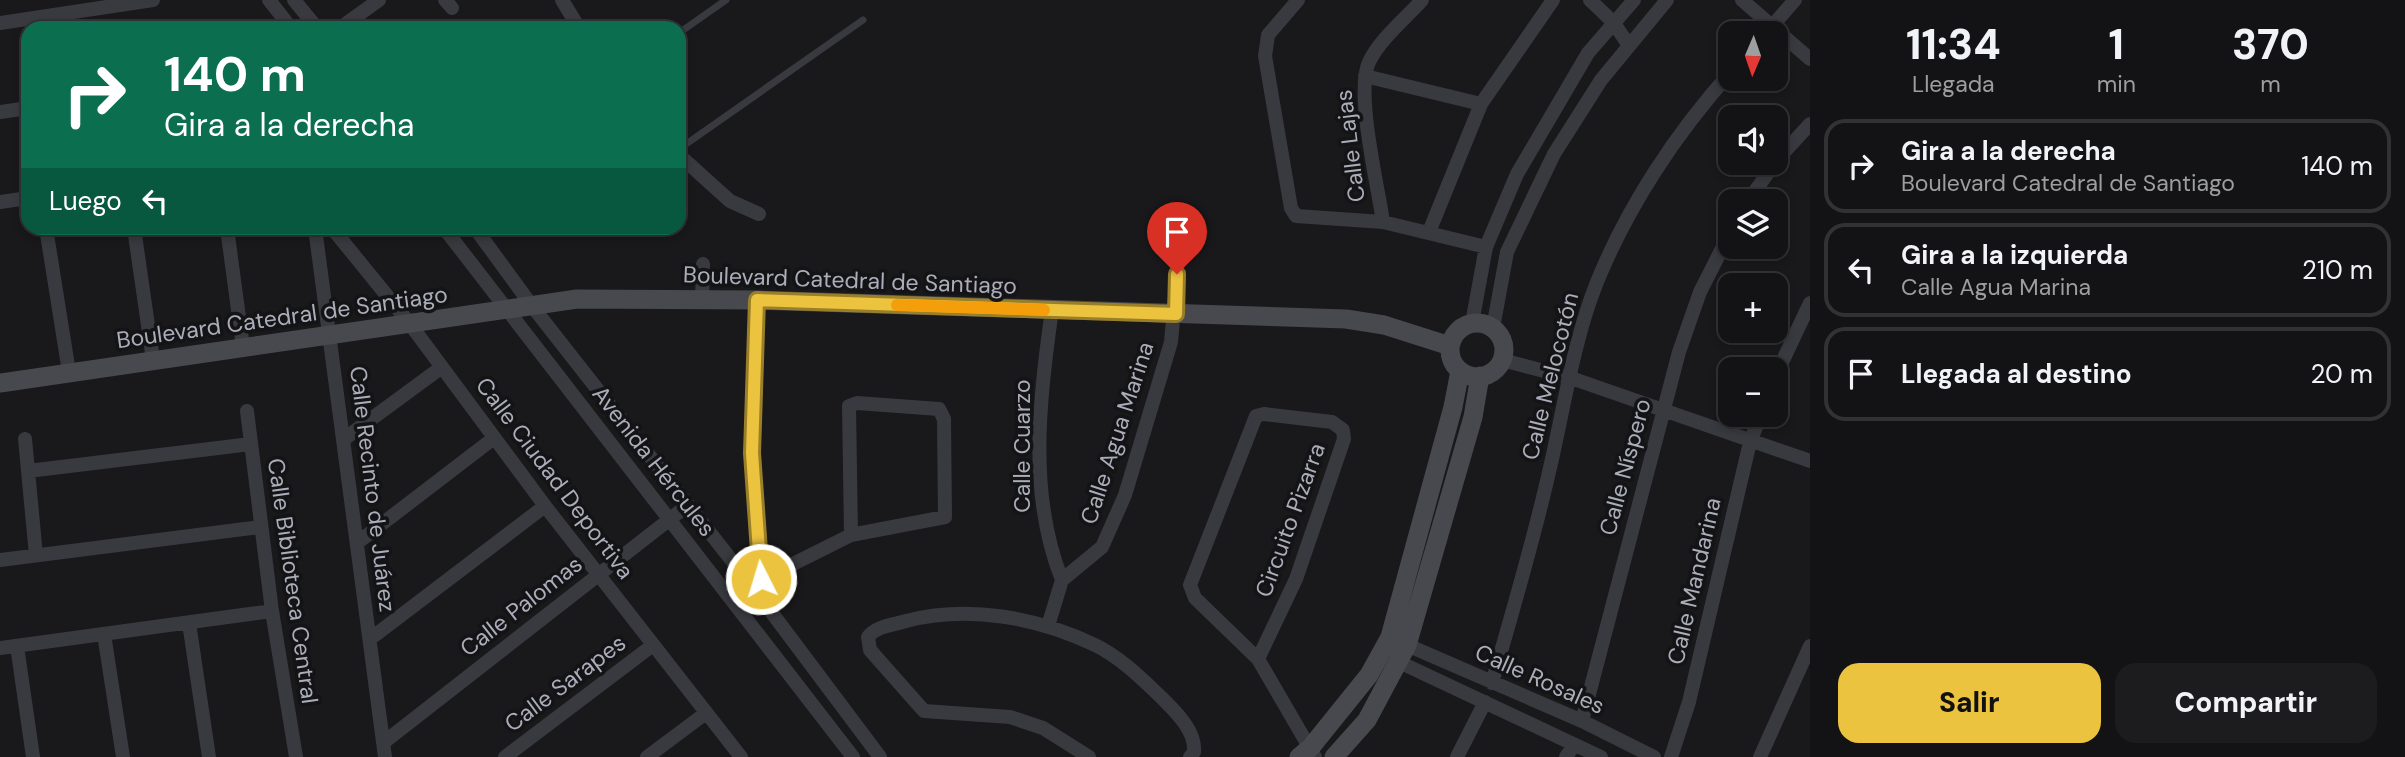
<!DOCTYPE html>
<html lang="es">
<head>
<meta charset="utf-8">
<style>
  :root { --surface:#131214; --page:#1c1b1d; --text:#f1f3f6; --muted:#9d9ea0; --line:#323234; --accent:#ecc33f }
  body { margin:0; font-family:"DM Sans",sans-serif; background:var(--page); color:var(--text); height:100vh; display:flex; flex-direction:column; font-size:26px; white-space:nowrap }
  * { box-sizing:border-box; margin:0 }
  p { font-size:23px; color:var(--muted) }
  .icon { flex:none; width:38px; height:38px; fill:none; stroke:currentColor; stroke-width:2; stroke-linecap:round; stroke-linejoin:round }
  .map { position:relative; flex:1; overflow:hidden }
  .panel { display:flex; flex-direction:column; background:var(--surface); width:595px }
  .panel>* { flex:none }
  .banner { position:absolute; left:21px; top:21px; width:665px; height:214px; border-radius:21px; box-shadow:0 4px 10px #0003,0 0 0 2px var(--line); background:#0b6e4f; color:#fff; overflow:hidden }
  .needle { width:46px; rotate:182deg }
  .fabs { position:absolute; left:1718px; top:21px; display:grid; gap:14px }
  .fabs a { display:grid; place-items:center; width:70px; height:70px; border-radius:14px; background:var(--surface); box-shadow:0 4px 10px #0003,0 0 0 2px var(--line); font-size:35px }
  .pin { position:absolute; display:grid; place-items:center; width:60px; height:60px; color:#fff; margin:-72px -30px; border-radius:50% 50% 50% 0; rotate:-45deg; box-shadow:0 0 7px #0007 }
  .pin .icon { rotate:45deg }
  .me { position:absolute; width:77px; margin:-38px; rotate:355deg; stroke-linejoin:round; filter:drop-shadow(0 0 5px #0008) }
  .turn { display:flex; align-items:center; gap:24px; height:147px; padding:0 28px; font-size:32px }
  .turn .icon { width:91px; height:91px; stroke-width:2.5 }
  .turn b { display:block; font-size:49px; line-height:60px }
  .then { display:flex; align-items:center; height:66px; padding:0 28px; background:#0003; gap:14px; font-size:26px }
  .eta { display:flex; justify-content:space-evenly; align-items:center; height:119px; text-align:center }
  .eta b { font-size:42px; font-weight:800; line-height:49px }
  .action { display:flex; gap:14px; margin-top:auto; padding:14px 28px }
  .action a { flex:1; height:80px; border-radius:21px; background:var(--accent); color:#111; font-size:28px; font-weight:800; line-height:80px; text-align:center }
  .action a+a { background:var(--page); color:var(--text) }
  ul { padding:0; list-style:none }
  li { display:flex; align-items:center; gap:21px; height:94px; margin:0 14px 10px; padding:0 14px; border:4px solid var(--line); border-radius:21px }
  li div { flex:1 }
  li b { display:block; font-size:26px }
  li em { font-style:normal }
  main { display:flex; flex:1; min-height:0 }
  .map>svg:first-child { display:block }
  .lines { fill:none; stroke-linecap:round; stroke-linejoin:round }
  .lane { stroke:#393a3f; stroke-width:7 }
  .street { stroke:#393a3f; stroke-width:14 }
  .secondary { stroke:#48494f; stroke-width:19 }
  .route-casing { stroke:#997f29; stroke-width:18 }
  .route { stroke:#ecc33f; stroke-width:12 }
  .slow { stroke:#f59e0b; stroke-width:12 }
  .labels { text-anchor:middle; stroke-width:7; stroke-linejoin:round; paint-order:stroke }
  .street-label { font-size:23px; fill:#abaeba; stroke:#141315 }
</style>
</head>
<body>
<main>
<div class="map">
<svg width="1810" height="757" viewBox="0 0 1810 757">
  <rect width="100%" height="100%" fill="#19181a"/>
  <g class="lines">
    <path class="lane" d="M679,33L726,0
      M679,149L863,20"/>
    <path class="street" d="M269,0L291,28
      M294,0L317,28
      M445,0L452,8
      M562,0L579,28
      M1298,0L1268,35L1265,56L1291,208L1296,216L1383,222L1486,247
      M1590,0L1613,22L1628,44
      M1742,0L1810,59
      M0,23L153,0
      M340,28L379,0
      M1766,33L1795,0
      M1365,76L1481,104
      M0,112L28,108
      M679,155L730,201L759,214
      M1776,161L1810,124
      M1748,201L1775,163
      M0,202L28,198
      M1383,222C1378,186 1355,92 1369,62C1380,39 1405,19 1422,0
      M46,228L69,372
      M134,228L153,360
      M227,228L243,347
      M315,228L385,757
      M332,228L410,324L545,506L741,757
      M444,228L853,757
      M475,228L532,306L751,585L880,757
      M1429,232L1481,104L1553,0
      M702,299L703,264
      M757,300L752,453L761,579
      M1052,310C1039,399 1028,495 1062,580
      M1472,323L1486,247L1517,174L1588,53L1634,0
      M1493,328L1507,252L1554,154L1601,80L1667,0
      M1502,360L1571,378L1810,461
      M1776,375L1810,303
      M247,411L272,611L296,757
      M25,439L36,555
      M344,439L442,367
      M28,471L251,444
      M357,543L494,438
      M0,560L260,527
      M751,585L851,535L945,517L944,419L939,409L857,403L849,406L851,535
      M189,623L209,757
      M1048,626L1062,580L1102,547L1125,495L1171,342L1177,274
      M104,634L123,757
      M370,639L545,506
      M1407,645L1582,721L1654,757
      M17,646L33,757
      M0,648L272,611
      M1258,659L1296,579L1344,439L1343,430L1332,422L1264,414L1256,416L1190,585L1195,598L1258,659L1315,757
      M1399,662L1601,757
      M1492,683C1512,613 1533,543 1549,472C1564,409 1573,342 1597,282C1628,206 1676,133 1731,72
      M1582,721L1679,352L1700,292L1731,231
      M383,743L688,505
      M505,757L653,645
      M647,757L706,713
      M1089,757L1043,728L1010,717L924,711L870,650L868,637C876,626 893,625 906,621C968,605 1037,617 1095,645C1120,657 1142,679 1162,698C1176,712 1196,731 1194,752L1190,757
      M1457,757L1485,702
      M1566,757L1574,745
      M1671,757L1689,702L1750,442L1761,415
      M1760,757L1810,646"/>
    <path class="secondary" d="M1450 350a27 27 0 1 1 54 0a27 27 0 1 1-54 0Z
      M0,383L577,299L757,300L1346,319L1384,325L1450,346
      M1299,757L1311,747L1369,675L1390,637L1453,407L1460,371
      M1334,757L1367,720L1407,645L1473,417L1480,376"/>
  </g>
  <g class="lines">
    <g class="route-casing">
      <path id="route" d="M761,579L752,453L757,300L1176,314L1177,274"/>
    </g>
    <use href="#route" class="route"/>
    <path class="slow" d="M897,305L1044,310"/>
  </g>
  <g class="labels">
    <g class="street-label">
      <text transform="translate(1350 146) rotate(-97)" y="8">Calle Lajas</text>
      <text transform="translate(850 280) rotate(2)" y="8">Boulevard Catedral de Santiago</text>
      <text transform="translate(282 317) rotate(-8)" y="8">Boulevard Catedral de Santiago</text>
      <text transform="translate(1550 376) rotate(-76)" y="8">Calle Melocotón</text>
      <text transform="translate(1117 433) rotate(-72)" y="8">Calle Agua Marina</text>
      <text transform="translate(1022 446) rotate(-90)" y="8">Calle Cuarzo</text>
      <text transform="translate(654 461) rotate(52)" y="8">Avenida Hércules</text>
      <text transform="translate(1625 467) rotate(-75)" y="8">Calle Níspero</text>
      <text transform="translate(555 478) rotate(53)" y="8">Calle Ciudad Deportiva</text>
      <text transform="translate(373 489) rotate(83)" y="8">Calle Recinto de Juárez</text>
      <text transform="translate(1290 520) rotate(-70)" y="8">Circuito Pizarra</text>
      <text transform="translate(293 581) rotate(82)" y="8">Calle Biblioteca Central</text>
      <text transform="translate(1694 581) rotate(-77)" y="8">Calle Mandarina</text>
      <text transform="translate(521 606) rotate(-38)" y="8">Calle Palomas</text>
      <text transform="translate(1540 679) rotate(24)" y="8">Calle Rosales</text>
      <text transform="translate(565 683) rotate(-37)" y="8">Calle Sarapes</text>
    </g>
  </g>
</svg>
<div class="fabs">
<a><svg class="needle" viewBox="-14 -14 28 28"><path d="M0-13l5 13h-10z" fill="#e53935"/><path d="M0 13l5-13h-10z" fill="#9d9ea0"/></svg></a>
<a><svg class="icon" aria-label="sound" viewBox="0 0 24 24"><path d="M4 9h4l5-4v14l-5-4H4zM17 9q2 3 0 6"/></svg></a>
<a><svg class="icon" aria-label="layers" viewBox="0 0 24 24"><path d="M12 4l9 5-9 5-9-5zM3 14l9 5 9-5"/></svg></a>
<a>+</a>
<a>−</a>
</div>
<div class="pin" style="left:1177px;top:274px;background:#d93025"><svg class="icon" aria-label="arrive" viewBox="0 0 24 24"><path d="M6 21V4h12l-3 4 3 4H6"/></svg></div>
<svg class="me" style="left:761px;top:579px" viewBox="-20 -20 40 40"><circle r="17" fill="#ecc33f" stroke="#fff" stroke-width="3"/><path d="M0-11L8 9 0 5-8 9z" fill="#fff"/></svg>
<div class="banner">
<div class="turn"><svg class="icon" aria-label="right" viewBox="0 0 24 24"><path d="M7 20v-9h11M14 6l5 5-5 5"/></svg><div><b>140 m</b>Gira a la derecha</div></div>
<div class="then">Luego<svg class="icon" aria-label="left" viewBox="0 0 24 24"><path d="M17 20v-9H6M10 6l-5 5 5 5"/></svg></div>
</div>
</div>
<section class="panel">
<div class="eta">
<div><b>11:34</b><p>Llegada</p></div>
<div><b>1</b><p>min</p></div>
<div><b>370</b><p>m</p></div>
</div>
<ul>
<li><svg class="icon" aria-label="right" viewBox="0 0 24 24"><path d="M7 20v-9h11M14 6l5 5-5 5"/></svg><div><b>Gira a la derecha</b><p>Boulevard Catedral de Santiago</p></div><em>140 m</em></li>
<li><svg class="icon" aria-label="left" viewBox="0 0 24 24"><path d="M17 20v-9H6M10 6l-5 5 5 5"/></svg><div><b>Gira a la izquierda</b><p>Calle Agua Marina</p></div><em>210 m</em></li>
<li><svg class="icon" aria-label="arrive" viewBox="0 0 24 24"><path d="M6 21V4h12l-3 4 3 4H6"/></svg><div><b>Llegada al destino</b></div><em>20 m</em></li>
</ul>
<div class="action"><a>Salir</a><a>Compartir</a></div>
</section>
</main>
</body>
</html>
